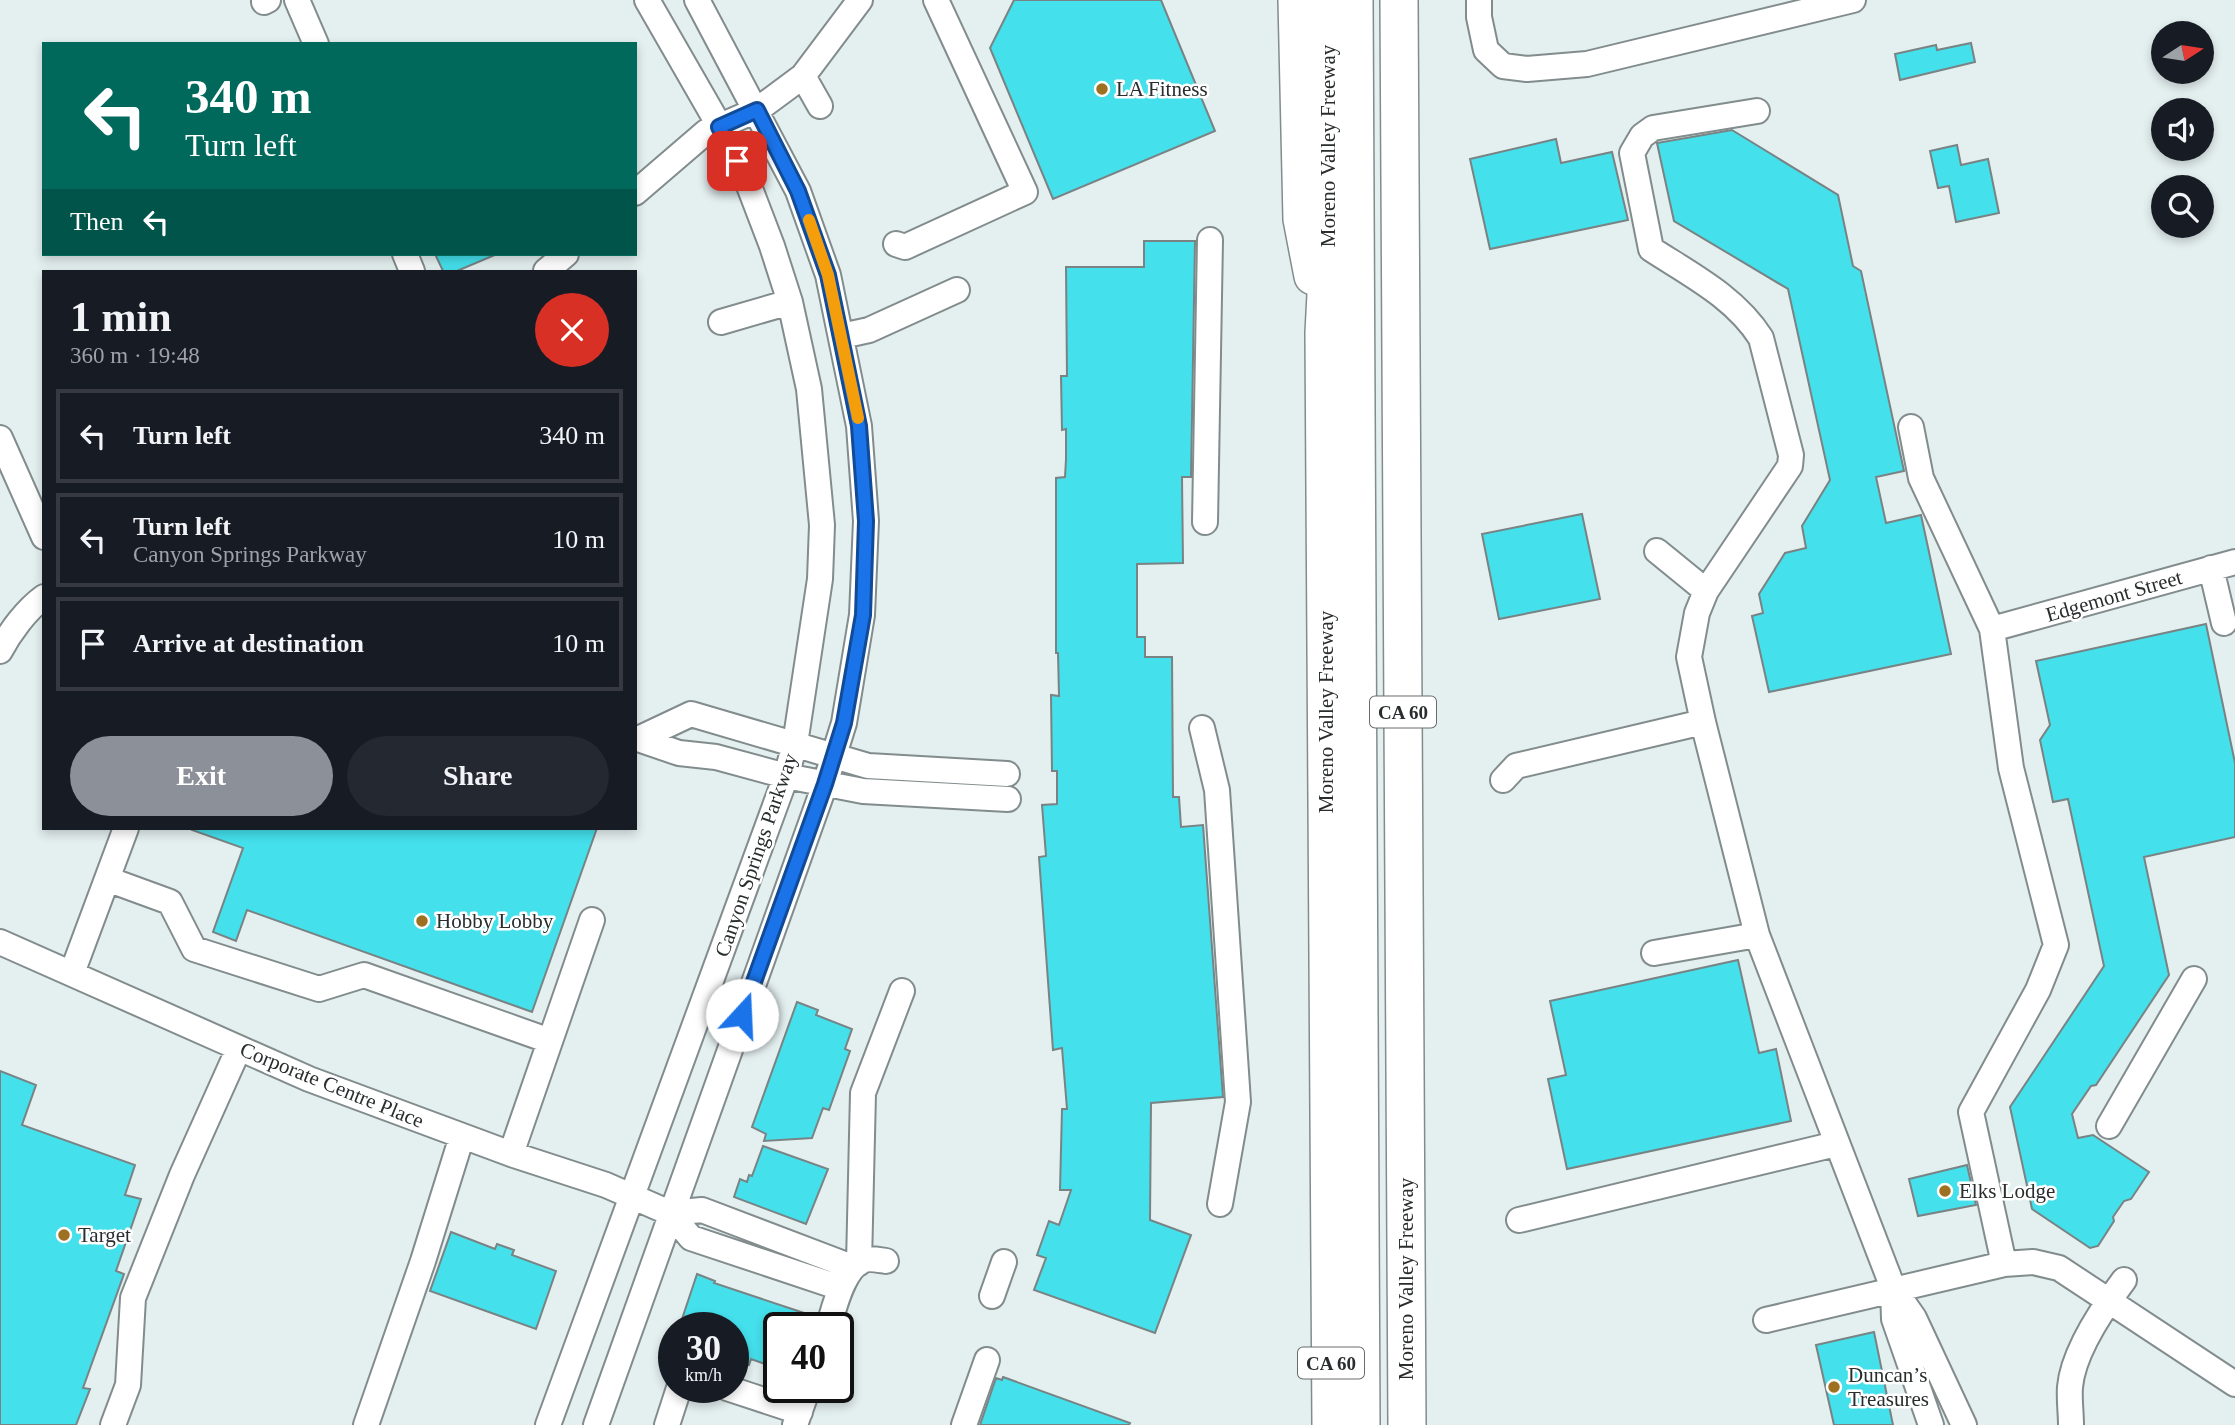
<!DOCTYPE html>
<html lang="en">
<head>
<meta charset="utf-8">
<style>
  :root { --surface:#171b24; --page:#242831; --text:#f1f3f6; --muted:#9ea1a6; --line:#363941; --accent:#8c9099 }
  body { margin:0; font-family:Georgia,serif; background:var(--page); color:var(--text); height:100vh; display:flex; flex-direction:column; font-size:26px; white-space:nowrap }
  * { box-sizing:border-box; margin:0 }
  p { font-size:23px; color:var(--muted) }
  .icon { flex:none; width:38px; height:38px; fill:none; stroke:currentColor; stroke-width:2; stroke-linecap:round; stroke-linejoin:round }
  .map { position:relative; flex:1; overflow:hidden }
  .details { position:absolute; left:42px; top:270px; width:595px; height:560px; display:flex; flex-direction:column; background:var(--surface); border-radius:0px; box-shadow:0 4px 10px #0003 }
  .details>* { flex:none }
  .hud { position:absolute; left:42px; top:42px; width:595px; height:214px; border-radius:0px; box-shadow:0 4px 10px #0003; background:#00695c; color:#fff; overflow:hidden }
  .needle { width:46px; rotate:78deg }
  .tools { position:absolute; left:2151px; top:21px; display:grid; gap:14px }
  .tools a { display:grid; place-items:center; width:63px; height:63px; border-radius:50%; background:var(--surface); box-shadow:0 4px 10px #0003; font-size:35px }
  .speed { position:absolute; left:658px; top:1312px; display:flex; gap:14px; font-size:35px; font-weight:700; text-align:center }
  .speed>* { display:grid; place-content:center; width:91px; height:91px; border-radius:50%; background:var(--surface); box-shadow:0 4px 10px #0003; line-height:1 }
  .speed small { font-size:18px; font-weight:400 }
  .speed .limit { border:4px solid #111; border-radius:10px; background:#fff; color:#111 }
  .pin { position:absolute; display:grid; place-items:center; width:60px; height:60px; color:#fff; margin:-30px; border-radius:14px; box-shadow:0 4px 10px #0006 }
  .me { position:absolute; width:77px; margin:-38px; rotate:20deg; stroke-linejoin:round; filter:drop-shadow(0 0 5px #0008) }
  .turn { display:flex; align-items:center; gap:24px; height:147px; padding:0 28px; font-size:32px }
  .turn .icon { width:91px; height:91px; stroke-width:2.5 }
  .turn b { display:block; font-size:49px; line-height:60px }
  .then { display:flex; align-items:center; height:66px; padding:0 28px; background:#0003; gap:14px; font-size:26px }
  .round { display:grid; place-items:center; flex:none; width:74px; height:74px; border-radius:37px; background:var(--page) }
  .summary { display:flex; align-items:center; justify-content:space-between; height:119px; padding:0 28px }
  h1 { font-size:42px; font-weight:600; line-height:52px }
  .primary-button { display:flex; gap:14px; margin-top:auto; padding:14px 28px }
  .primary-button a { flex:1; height:80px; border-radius:42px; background:var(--accent); color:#fff; font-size:28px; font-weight:600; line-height:80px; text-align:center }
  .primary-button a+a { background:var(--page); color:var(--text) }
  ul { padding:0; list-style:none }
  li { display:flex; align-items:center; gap:21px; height:94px; margin:0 14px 10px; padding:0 14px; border:4px solid var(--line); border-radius:0px }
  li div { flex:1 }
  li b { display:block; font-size:26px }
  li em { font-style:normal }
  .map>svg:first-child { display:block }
  .building { fill:#44e0ec; stroke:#798384; stroke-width:2 }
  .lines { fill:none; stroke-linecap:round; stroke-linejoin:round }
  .minor-casing { stroke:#828c8d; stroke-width:28 }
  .highway-casing { stroke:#828c8d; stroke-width:40 }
  .minor { stroke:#fff; stroke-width:24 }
  .highway { stroke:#fff; stroke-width:37 }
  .route-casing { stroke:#114b97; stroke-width:18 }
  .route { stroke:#1a73e8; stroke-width:12 }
  .slow { stroke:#f59e0b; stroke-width:12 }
  .poi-dot { fill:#9d7121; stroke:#fff; stroke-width:2.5 }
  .labels { text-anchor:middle; stroke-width:5; stroke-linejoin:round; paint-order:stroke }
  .shield { fill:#fff; stroke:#696c6d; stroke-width:2 }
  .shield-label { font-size:19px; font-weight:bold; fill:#292d2e }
  .poi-label { font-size:21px; fill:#292d2e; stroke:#fff; text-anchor:start }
  .street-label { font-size:21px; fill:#292d2e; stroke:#fff }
</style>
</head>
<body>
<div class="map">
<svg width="2235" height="1425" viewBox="0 0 2235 1425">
  <rect width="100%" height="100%" fill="#e4eff0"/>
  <path class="building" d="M1014,0H1161L1215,131L1053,199L990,48Z
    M1971,43L1975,62L1900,80L1895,54L1936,45L1937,50Z
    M1732,130L1838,195L1853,266L1861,271L1904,471L1876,477L1886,523L1921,515L1951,654L1769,692L1752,616L1763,613L1759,594L1785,553L1806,548L1802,526L1830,480L1788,289L1674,221L1657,143Z
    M1556,139L1561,163L1612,152L1628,220L1490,249L1470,159Z
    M1957,145L1961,165L1988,159L1999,213L1956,222L1949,186L1938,188L1930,151Z
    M1144,241H1195L1191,477H1182L1183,563L1137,564V637H1145V657H1172L1173,797H1179L1181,827L1203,825L1223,1097L1151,1103L1150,1220L1191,1235L1155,1333L1034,1290L1046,1258L1037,1255L1049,1221L1059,1225L1071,1190H1060L1062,1109H1067L1062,1048L1053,1050L1039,857L1046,856L1042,805L1057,804V771H1052L1051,695L1059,696L1058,653H1056V478L1065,477L1066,459V429L1062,430L1061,376H1067L1066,267H1144Z
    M435,254H497L457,271H443Z
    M1582,514L1600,599L1499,619L1482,534Z
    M2206,624L2235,763V837L2144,857L2169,975L2096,1085L2091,1086L2072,1114L2078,1138L2093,1135L2149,1172L2131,1199L2124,1201L2113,1217L2114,1221L2098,1246L2090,1248L2032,1209L2010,1107L2104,966L2068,799L2053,802L2040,740L2050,725L2036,661Z
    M193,828H597L532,1012L247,910L236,941L213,932L243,848L192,830Z
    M1738,960L1759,1053L1776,1049L1791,1121L1567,1169L1548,1079L1566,1075L1550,1001Z
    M797,1002L818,1010L816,1015L852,1029L845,1049L850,1051L829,1110L823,1108L812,1138L764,1141L766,1134L752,1127Z
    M0,1071L36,1085L22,1125L135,1165L125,1195L141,1199L116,1271L124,1274L83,1388L90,1389L76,1425H0Z
    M763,1146L828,1169L806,1224L734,1197L740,1179L747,1182L749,1175L752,1176Z
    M1967,1165L1976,1205L1918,1216L1909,1179Z
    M451,1232L495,1249L497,1244L514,1250L512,1255L556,1271L536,1329L430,1291Z
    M697,1274L715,1281L714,1283L807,1314L802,1328H779V1369L751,1359L749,1365L733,1360V1328H679Z
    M1874,1332L1893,1425H1834L1816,1345Z
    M1003,1377L1130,1423L1129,1425H980L996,1378L1002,1380Z"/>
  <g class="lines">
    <g class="minor-casing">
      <path id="minor" d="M297,0L316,44
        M1479,0V17L1486,50L1503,66L1527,69L1587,64L1853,0
        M264,2L268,0
        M803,76L820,106
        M1757,111L1653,128L1642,136L1632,153L1651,249C1691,275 1735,297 1761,338L1791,455L1790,466L1706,591L1697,613L1689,657L1703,722L1757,935L1893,1288L1914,1318L1964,1425
        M635,193L706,132L757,110L803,76L860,0
        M896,244L905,247L1025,192L936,0
        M405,254L412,271
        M546,271L566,254
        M721,322L790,302
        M842,336L869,330L957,290
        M1911,427L1921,478L1992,629L2011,768L2056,945L2038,990L1971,1112L2004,1264
        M0,438L44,537
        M1205,522L1210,240
        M1657,551L1706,591
        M2211,568L2224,623
        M1992,629L2235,562
        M0,651C10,632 26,610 44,597
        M1202,728L1217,790L1238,1102L1220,1204
        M635,738L679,753L716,757L786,776L863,791L1008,799
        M638,739L691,714L868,766L1007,774
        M1503,780L1516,766L1703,722
        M107,879L170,902L194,949L319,989L364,975L550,1041
        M0,942L309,1079L511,1154L606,1185L670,1213L691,1238L841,1288
        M1654,953L1757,935
        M72,973L126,828
        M2109,1126L2194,979
        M511,1154L592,920
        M670,1213L702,1210L852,1267
        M1519,1220L1836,1144
        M859,1263L863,1093L902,991
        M1893,1289L1894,1319L1931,1425
        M992,1296L1004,1262
        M1766,1320L2004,1264L2033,1262L2059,1268L2235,1384
        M828,1328C834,1309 843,1267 864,1260C870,1258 879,1260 886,1261
        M727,1388L800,1412
        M113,1425L128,1385L133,1298L182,1175L239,1048
        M366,1425L423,1261L462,1136
        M548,1425L786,776L795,744L820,579L822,525L809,389L790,302L772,246L746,178L720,127L647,0
        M596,1425L825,784L844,723L862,615L866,521L859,426L828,275L798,191L697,0
        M667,1425L679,1388
        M795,1425L808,1388
        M964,1425L987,1360
        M2071,1425C2071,1413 2069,1399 2070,1387C2073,1352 2103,1308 2124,1280"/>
    </g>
    <g class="highway-casing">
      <path id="highway" d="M1297,0L1302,219L1313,276
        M1327,0L1330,217L1324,333L1331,1425
        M1354,0L1361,1425
        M1399,0L1407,1425"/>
    </g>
    <use href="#minor" class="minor"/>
    <use href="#highway" class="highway"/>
  </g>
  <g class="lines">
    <g class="route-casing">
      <path id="route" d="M737,161L719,127L757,110L798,191L828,275L859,426L866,521L863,615L844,723L825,784L742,1015"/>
    </g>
    <use href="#route" class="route"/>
    <path class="slow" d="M809,220L828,275L858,418"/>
  </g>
  <g class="poi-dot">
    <circle cx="1102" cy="89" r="7"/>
    <circle cx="422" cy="921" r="7"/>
    <circle cx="1945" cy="1191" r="7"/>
    <circle cx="64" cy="1235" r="7"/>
    <circle cx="1834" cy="1387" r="7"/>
  </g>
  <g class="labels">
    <g class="shield">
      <rect x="1370" y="696.5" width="66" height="31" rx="5"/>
      <rect x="1298" y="1347.5" width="66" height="31" rx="5"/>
    </g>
    <g class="shield-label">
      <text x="1403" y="719">CA 60</text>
      <text x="1331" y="1370">CA 60</text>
    </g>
    <g class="poi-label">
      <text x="1116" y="96">LA Fitness</text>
      <text x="436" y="928">Hobby Lobby</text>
      <text x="1959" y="1198">Elks Lodge</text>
      <text x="78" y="1242">Target</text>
      <text x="1848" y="1382">Duncan’s<tspan x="1848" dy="24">Treasures</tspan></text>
    </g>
    <g class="street-label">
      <text transform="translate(1328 146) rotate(-90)" y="7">Moreno Valley Freeway</text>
      <text transform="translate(2114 596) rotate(-16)" y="7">Edgemont Street</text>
      <text transform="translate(1326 712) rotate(-90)" y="7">Moreno Valley Freeway</text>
      <text transform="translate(756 855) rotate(-71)" y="7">Canyon Springs Parkway</text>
      <text transform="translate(332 1085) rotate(22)" y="7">Corporate Centre Place</text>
      <text transform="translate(1406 1279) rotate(-90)" y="7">Moreno Valley Freeway</text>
    </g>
  </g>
</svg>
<div class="tools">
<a><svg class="needle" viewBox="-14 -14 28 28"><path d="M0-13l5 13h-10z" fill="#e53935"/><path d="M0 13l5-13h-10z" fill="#9ea1a6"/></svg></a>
<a><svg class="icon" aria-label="sound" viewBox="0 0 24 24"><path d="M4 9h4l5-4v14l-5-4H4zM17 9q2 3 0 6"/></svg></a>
<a><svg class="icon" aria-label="search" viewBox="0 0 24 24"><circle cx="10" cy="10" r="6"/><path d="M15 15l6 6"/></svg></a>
</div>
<div class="speed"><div>30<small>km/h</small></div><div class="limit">40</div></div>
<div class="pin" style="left:737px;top:161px;background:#d93025"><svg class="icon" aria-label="arrive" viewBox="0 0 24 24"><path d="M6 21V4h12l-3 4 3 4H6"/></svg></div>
<svg class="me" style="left:742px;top:1015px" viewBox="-20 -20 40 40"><circle r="19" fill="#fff"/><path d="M0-13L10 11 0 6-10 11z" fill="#1a73e8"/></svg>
<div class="hud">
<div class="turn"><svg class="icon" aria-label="left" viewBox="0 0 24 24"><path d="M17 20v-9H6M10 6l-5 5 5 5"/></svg><div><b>340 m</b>Turn left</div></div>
<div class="then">Then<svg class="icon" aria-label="left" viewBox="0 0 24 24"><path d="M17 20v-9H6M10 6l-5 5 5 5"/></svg></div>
</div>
<section class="details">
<div class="summary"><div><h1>1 min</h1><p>360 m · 19:48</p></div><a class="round" style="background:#d93025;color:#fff"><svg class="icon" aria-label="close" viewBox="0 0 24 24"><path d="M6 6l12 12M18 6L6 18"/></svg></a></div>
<ul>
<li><svg class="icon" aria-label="left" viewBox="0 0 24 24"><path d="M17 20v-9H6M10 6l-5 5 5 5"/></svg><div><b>Turn left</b></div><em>340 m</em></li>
<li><svg class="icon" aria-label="left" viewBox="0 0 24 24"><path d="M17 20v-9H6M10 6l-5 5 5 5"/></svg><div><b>Turn left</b><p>Canyon Springs Parkway</p></div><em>10 m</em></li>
<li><svg class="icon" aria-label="arrive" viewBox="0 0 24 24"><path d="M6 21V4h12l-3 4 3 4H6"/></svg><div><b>Arrive at destination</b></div><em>10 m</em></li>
</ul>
<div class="primary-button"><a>Exit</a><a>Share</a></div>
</section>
</div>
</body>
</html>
